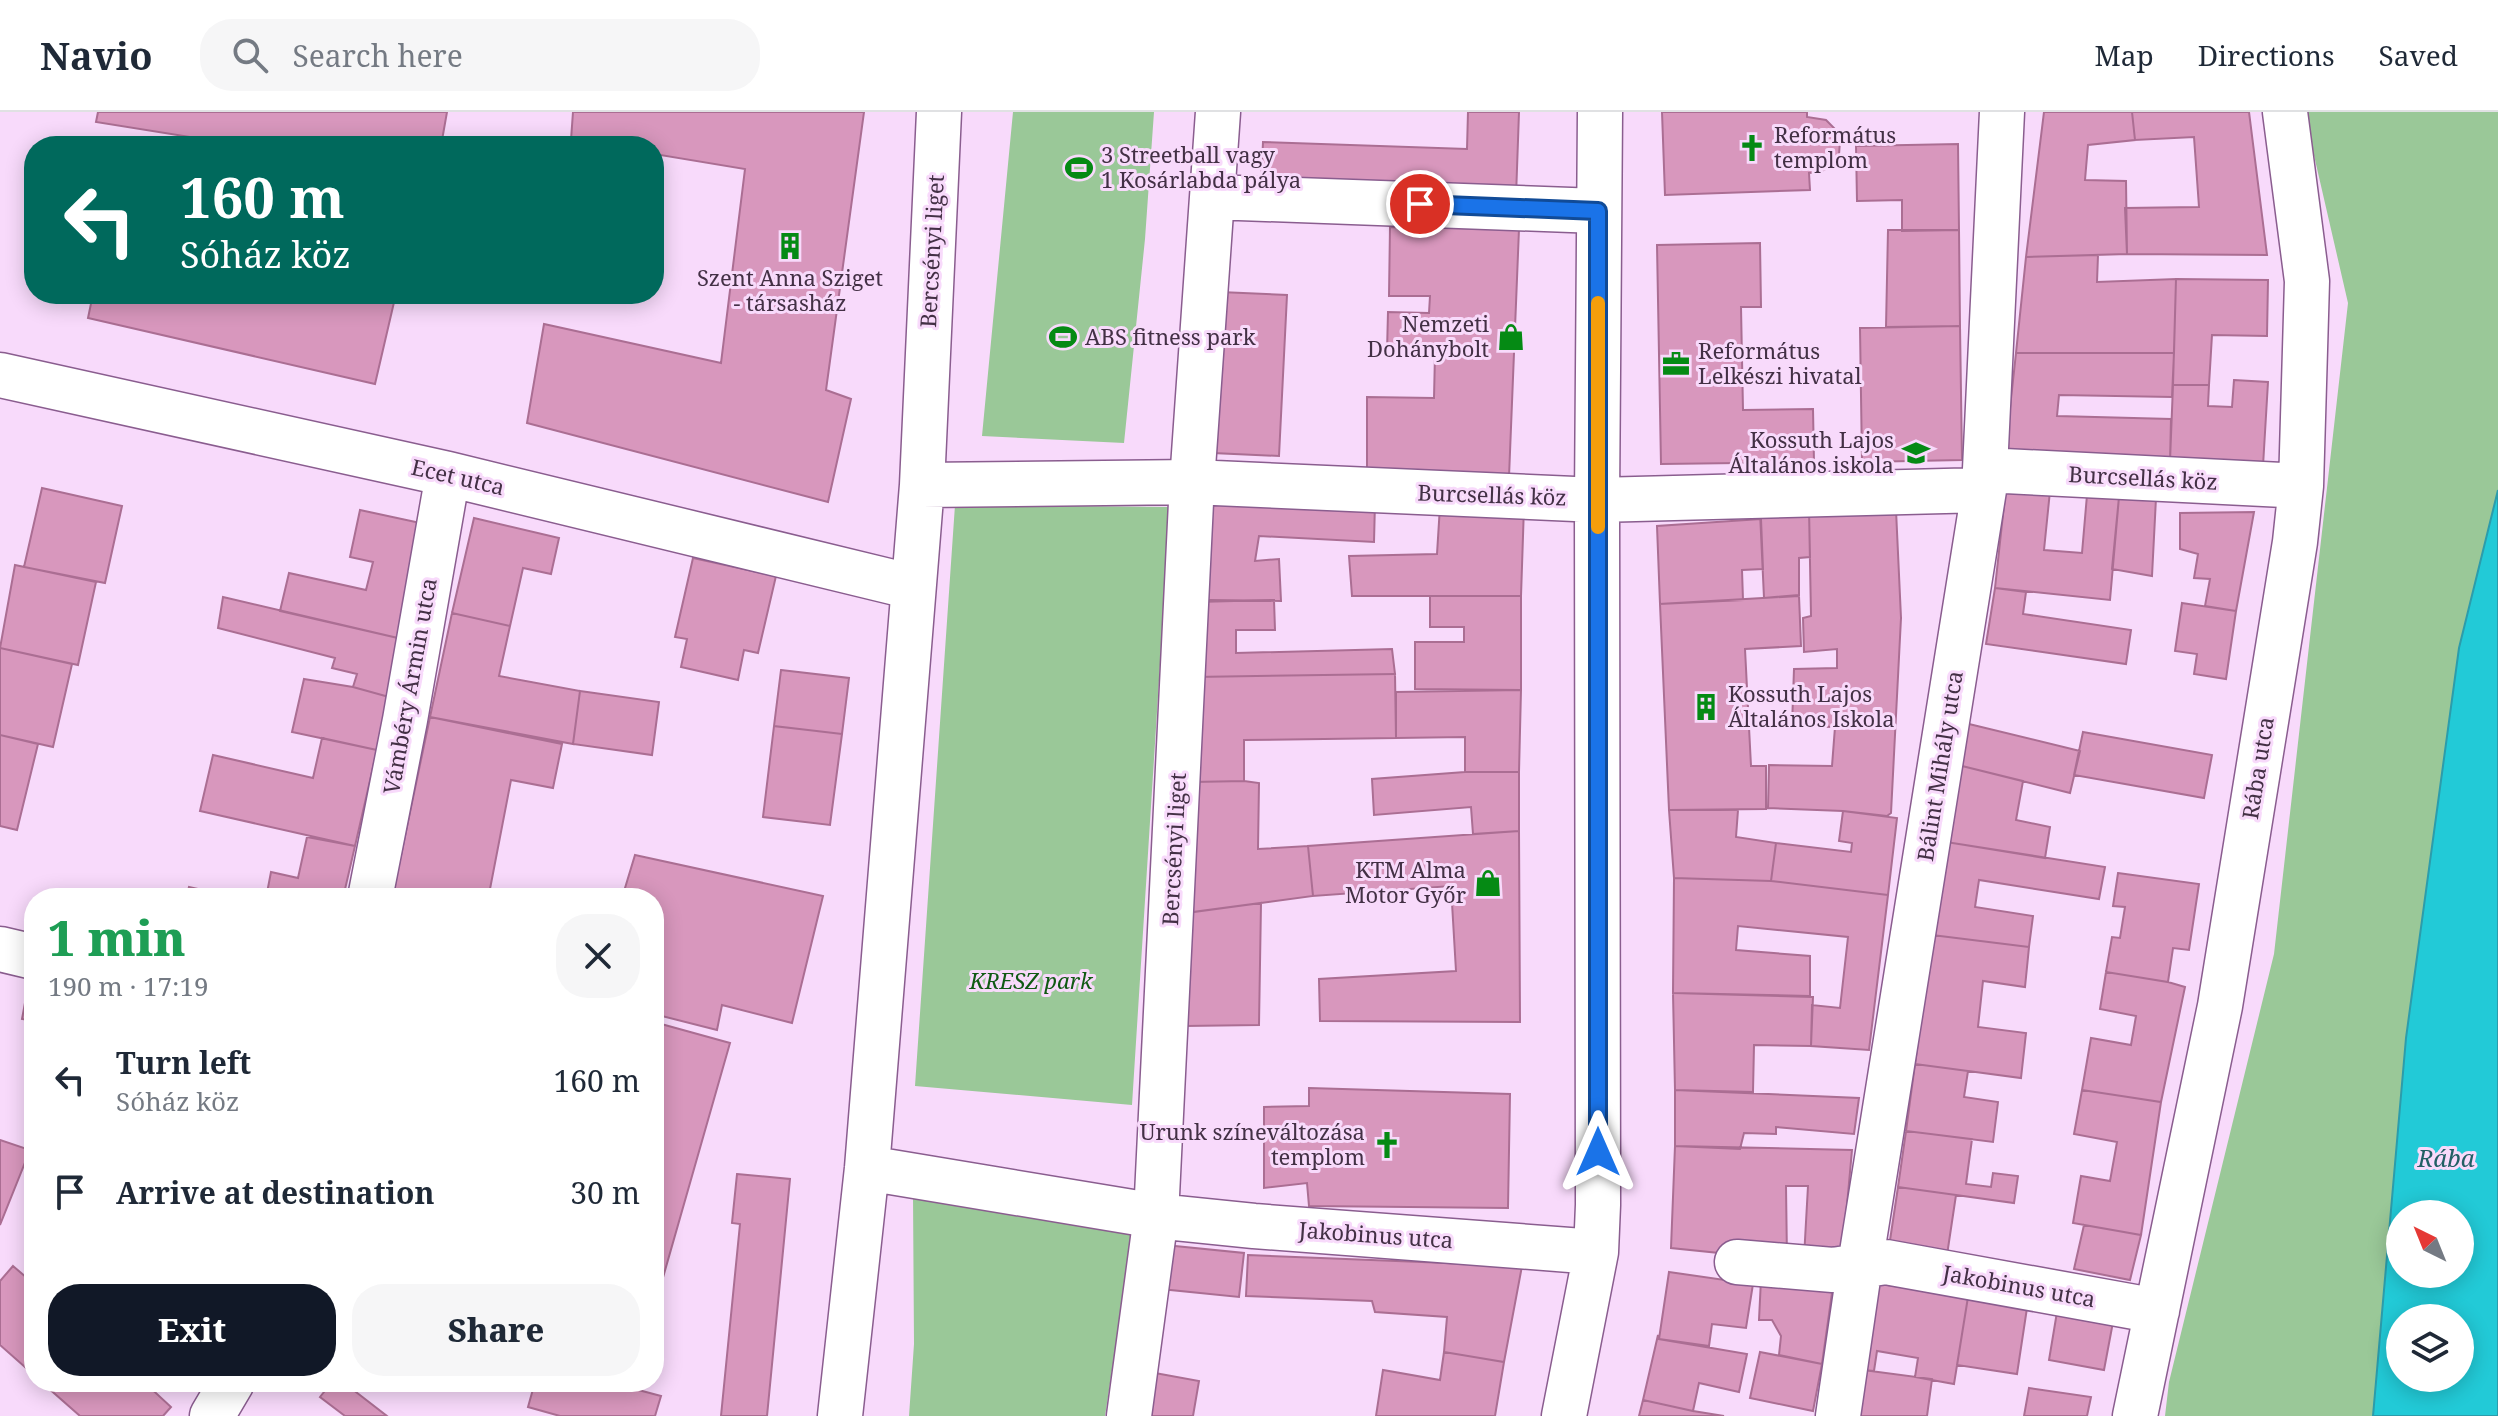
<!DOCTYPE html>
<html lang="en">
<head>
<meta charset="utf-8">
<style>
  :root { --surface:#fff; --page:#f6f6f7; --text:#1f2937; --muted:#747a83; --line:#e0e1e3; --accent:#111827 }
  body { margin:0; font-family:"Noto Serif",serif; background:var(--page); color:var(--text); height:100vh; display:flex; flex-direction:column; font-size:30px; white-space:nowrap }
  * { box-sizing:border-box; margin:0 }
  p { font-size:26px; color:var(--muted) }
  .icon { flex:none; width:44px; height:44px; fill:none; stroke:currentColor; stroke-width:2; stroke-linecap:round; stroke-linejoin:round }
  .map { position:relative; flex:1; overflow:hidden }
  .drawer { position:absolute; left:24px; top:776px; width:640px; height:504px; display:flex; flex-direction:column; background:var(--surface); border-radius:32px; box-shadow:0 4px 20px #0003 }
  .drawer>* { flex:none }
  .banner { position:absolute; left:24px; top:24px; width:640px; height:168px; border-radius:32px; box-shadow:0 4px 20px #0003; background:#00695c; color:#fff; overflow:hidden }
  .needle { width:52px; rotate:317deg }
  .buttons { position:absolute; left:2386px; top:1088px; display:grid; gap:16px }
  .buttons a { display:grid; place-items:center; width:88px; height:88px; border-radius:50%; background:var(--surface); box-shadow:0 4px 20px #0003; font-size:40px }
  .pin { position:absolute; display:grid; place-items:center; width:68px; height:68px; color:#fff; margin:-34px; border:4px solid #fff; border-radius:50%; box-shadow:0 2px 8px #0007 }
  .me { position:absolute; width:88px; margin:-44px; rotate:0deg; stroke-linejoin:round; filter:drop-shadow(0 0 6px #0008) }
  .turn { display:flex; align-items:center; gap:28px; height:168px; padding:0 24px; font-size:36px }
  .turn .icon { width:104px; height:104px; stroke-width:2.5 }
  .turn b { display:block; font-size:56px; line-height:68px }
  .round { display:grid; place-items:center; flex:none; width:84px; height:84px; border-radius:32px; background:var(--page) }
  .overview { display:flex; align-items:center; justify-content:space-between; height:136px; padding:0 24px }
  h1 { font-size:48px; font-weight:800; line-height:60px; color:#1e9e55 }
  .button { display:flex; gap:16px; margin-top:auto; padding:16px 24px }
  .button a { flex:1; height:92px; border-radius:32px; background:var(--accent); color:#fff; font-size:32px; font-weight:800; line-height:92px; text-align:center }
  .button a+a { background:var(--page); color:var(--text) }
  ul { padding:0; list-style:none }
  li { display:flex; align-items:center; gap:24px; height:112px; padding:0 24px }
  li div { flex:1 }
  li b { display:block; font-size:30px }
  li em { font-style:normal }
  header { display:flex; align-items:center; gap:48px; box-sizing:border-box; height:112px; padding:0 40px; background:var(--surface); border-bottom:2px solid var(--line) }
  header strong { font-size:38px }
  nav { display:flex; gap:44px; margin-inline-start:auto; font-size:28px }
  .search { width:560px; height:72px; background:var(--page); display:flex; align-items:center; gap:20px; box-sizing:border-box; padding:0 28px; border-radius:32px; color:var(--muted); font-size:30px }
  .map>svg:first-child { display:block }
  .green { fill:#9ac898 }
  .water { fill:#22cad7; stroke:#2c9cab; stroke-width:2; fill-rule:evenodd }
  .building { fill:#d897bd; stroke:#ab6e93; stroke-width:2 }
  .lines { fill:none; stroke-linecap:round; stroke-linejoin:round }
  .minor-casing { stroke:#8a5d8f; stroke-width:47 }
  .minor { stroke:#fff; stroke-width:44 }
  .route-casing { stroke:#114b97; stroke-width:20 }
  .route { stroke:#1a73e8; stroke-width:14 }
  .slow { stroke:#f59e0b; stroke-width:14 }
  .labels { text-anchor:middle; stroke-width:6; stroke-linejoin:round; paint-order:stroke }
  .poi-label { font-size:22px; fill:#433045; stroke:#f8dafb; text-anchor:start }
  .street-label { font-size:22px; fill:#433045; stroke:#f8dafb }
  .park-label { font-size:22px; font-style:italic; fill:#105a13; stroke:#f8dafb }
  .water-label { font-size:24px; font-style:italic; fill:#225f65; stroke:#f8dafb }
</style>
</head>
<body>
<header>
<strong>Navio</strong>
<div class="search"><svg class="icon" aria-label="search" viewBox="0 0 24 24"><circle cx="10" cy="10" r="6"/><path d="M15 15l6 6"/></svg>Search here</div>
<nav><a>Map</a><a>Directions</a><a>Saved</a></nav>
</header>
<div class="map">
<svg width="2498" height="1304" viewBox="0 0 2498 1304">
  <rect width="100%" height="100%" fill="#f8dafb"/>
  <path class="green" d="M1013,0H1154L1145,127L1124,331L982,324Z
    M2304,0H2498V378L2459,536L2406,926L2373,1304H2165L2169,1270L2274,842L2348,191Z
    M955,393L1170,395L1132,993L915,974Z
    M913,1083L1134,1114L1105,1304H909L914,1232Z"/>
  <path class="water" d="M2498,378V1304H2373L2406,926L2459,536ZM2400,1102H2460V1162H2400ZM2400,1206H2460V1266H2400Z"/>
  <path class="building" d="M98,0H447L441,34H246L96,10Z
    M573,0H864L826,278L851,287L828,390L527,311L544,212L721,251L745,57L654,42V34H607L571,28Z
    M1468,0H1519L1516,85L1261,76L1263,30L1467,37Z
    M1662,0H1807V5L1826,8L1835,17L1840,29L1839,43L1831,54L1820,60L1809,61L1810,78L1665,83Z
    M2044,0H2132L2135,28L2088,33L2085,68L2126,69L2127,142L2026,145Z
    M2132,0H2249L2267,143L2127,142L2125,96L2199,95L2194,25L2135,28Z
    M1958,32L1959,118L1902,119V88L1857,89L1856,34Z
    M1390,115L1519,117L1509,365L1367,363V285L1434,286L1435,242L1387,240L1388,200L1429,201L1430,184H1389Z
    M1888,118H1959L1960,214L1886,215Z
    M1760,131L1761,195H1741L1743,298L1813,297L1814,350L1661,352L1657,133Z
    M2098,143L2097,170L2176,167L2174,241H2016L2026,145Z
    M2176,167L2268,168L2267,224L2212,223L2209,273H2173Z
    M1220,180L1287,183L1279,344L1213,341Z
    M93,182H379L395,186L375,272L88,206Z
    M1960,214L1962,348L1862,350L1860,216Z
    M2016,241H2174L2172,285L2059,283L2057,304L2171,307L2170,349L2005,342Z
    M2234,268L2268,270L2263,354L2170,349L2173,273H2209L2208,294L2232,295Z
    M2006,375L2050,379L2044,438L2082,441L2087,383L2119,385L2110,488L1995,476Z
    M42,376L122,394L105,471L24,455Z
    M1203,380L1375,390L1374,430L1259,424L1255,449L1279,447L1281,489L1209,488L1197,490Z
    M2119,385L2156,386L2152,464L2112,457Z
    M1440,394H1524L1521,484H1352L1349,444L1437,442Z
    M1809,397L1810,445L1799,446V483L1764,486L1760,400Z
    M1809,397L1896,398L1901,506L1891,701L1887,704L1843,699L1768,696L1769,653L1832,654L1835,615L1792,614L1794,557L1837,556V537L1804,540L1803,506L1811,504Z
    M360,398L425,412L398,526L280,499L289,461L366,478L373,450L350,445Z
    M2254,400L2236,499L2205,494L2210,467L2194,466L2198,442L2180,437V401Z
    M474,406L559,426L551,462L523,456L510,514L452,501Z
    M1761,407L1763,457L1742,458L1743,488L1660,492L1657,414Z
    M693,446L776,464L758,541L744,538L738,568L681,555L687,527L675,525Z
    M15,453L96,470L78,553L0,536Z
    M1995,476L2026,480L2023,502L2131,518L2126,552L1986,532Z
    M1430,484H1521V578L1415,577V530H1464V515H1430Z
    M1799,484L1801,534L1745,537L1751,654H1766V697L1669,698L1660,492Z
    M223,485L398,526L389,585L353,575L357,562L332,556L335,546L218,516Z
    M1274,488L1275,518H1236V541L1392,537L1395,562L1194,565L1197,490Z
    M2182,491L2236,499L2226,567L2194,562L2197,542L2175,539Z
    M452,501L510,514L499,564L580,579L573,632L430,605Z
    M0,536L72,552L53,635L0,623Z
    M781,558L849,566L842,622L774,614Z
    M1395,562L1396,626L1244,628V669L1193,670L1194,565Z
    M304,567L353,575L389,585L377,638L292,620Z
    M1521,578L1519,660H1465V625L1396,626V580Z
    M580,579L659,590L652,643L573,632Z
    M430,605L562,632L553,676L511,668L490,777L528,784L527,786H392Z
    M1969,612L2080,639L2070,681L1958,653Z
    M774,614L842,622L830,713L763,705Z
    M2083,620L2212,643L2204,686L2074,663Z
    M0,623L38,632L17,718L0,714Z
    M322,626L377,638L355,734L200,699L213,643L313,666Z
    M1958,653L2023,669L2016,708L2050,715L2045,746L1946,730Z
    M1465,660H1519V719L1473,722L1471,695L1374,703L1372,667Z
    M1244,669L1259,671L1258,737L1308,734L1313,784L1186,801L1193,670Z
    M1669,698H1738L1736,725L1776,731L1771,769L1674,766Z
    M1843,699L1897,706L1888,783L1771,769L1776,731L1851,740L1852,731L1839,729Z
    M1519,719L1520,910L1320,909L1319,867L1456,859L1451,774L1313,784L1308,734Z
    M307,725L355,734L343,786H266L271,760L298,766Z
    M1946,730L2105,755L2099,787L1979,768L1975,795L2033,804L2029,835L1932,823Z
    M635,743L823,784L792,911L722,893L717,918L654,902V786H622Z
    M2118,761L2199,772L2189,838L2173,836L2168,870L2106,860L2112,825L2120,826L2125,795L2113,794Z
    M1674,766L1771,769L1888,783L1869,938L1811,934L1812,893L1840,896L1848,825L1738,814L1736,838L1810,844V884L1673,881Z
    M189,775L238,786H186Z
    M1261,791L1259,913L1185,914L1186,801Z
    M1932,823L2029,835L2025,875L1983,869L1978,915L2026,921L2021,966L1915,952Z
    M2106,860L2168,870L2185,875L2161,990L2082,978L2091,926L2131,933L2136,904L2100,897Z
    M30,864L34,865V909L22,907Z
    M1673,881L1813,885L1811,934L1754,933L1753,980L1675,978Z
    M654,910L730,931L654,1197Z
    M1915,952L1968,959L1964,985L1998,990L1993,1030L1906,1019Z
    M1309,976L1510,982L1508,1096L1309,1094L1307,1071L1264,1076V995L1309,994Z
    M1675,978L1859,986L1854,1022L1776,1015V1022L1744,1021L1740,1037L1675,1034Z
    M2082,978L2161,990L2141,1123L2073,1111L2081,1064L2110,1069L2117,1030L2074,1022Z
    M1906,1019L1972,1027L1966,1072L1991,1075L1993,1061L2018,1064L2014,1091L1898,1075Z
    M0,1028L30,1038L0,1113Z
    M1675,1034L1852,1038L1842,1148L1804,1146L1808,1074H1786L1787,1148L1671,1136Z
    M737,1062L790,1067L767,1304H721L740,1112L732,1111Z
    M1898,1075L1956,1083L1947,1143L1889,1135Z
    M2084,1113L2141,1123L2130,1168L2074,1157Z
    M1165,1133L1244,1141L1239,1185L1161,1177Z
    M1248,1143L1522,1154L1504,1250L1444,1240L1447,1205L1375,1200L1372,1189L1246,1184Z
    M13,1154L34,1172V1263L0,1233V1169Z
    M1669,1160L1753,1172L1746,1216L1712,1212L1709,1234L1659,1227Z
    M1761,1167L1833,1174L1822,1252L1779,1243L1781,1224L1772,1208H1759Z
    M1874,1171L1968,1185L1954,1272L1915,1265L1918,1246L1877,1239L1874,1259L1863,1258Z
    M1968,1185L2027,1196L2017,1262L1957,1253Z
    M2057,1200L2113,1210L2104,1258L2049,1248Z
    M1658,1223L1659,1227L1747,1242L1739,1280L1699,1271L1693,1299L1643,1288Z
    M1444,1240L1504,1250L1495,1304H1376L1383,1258L1440,1268Z
    M1760,1240L1822,1252L1813,1299L1750,1286Z
    M1863,1258L1932,1267L1927,1304H1856Z
    M1155,1261L1199,1269L1193,1304H1149Z
    M49,1270H144L171,1295L163,1304H80L46,1274Z
    M332,1270H343L387,1304H345L320,1285Z
    M535,1270H633L631,1276L661,1284L655,1304H560L528,1295Z
    M2029,1276L2091,1285L2087,1304H2024Z
    M1643,1288L1693,1299L1724,1304H1639Z"/>
  <g class="lines">
    <g class="minor-casing">
      <path id="minor" d="M1212,85L1598,99
        M0,263L448,362L913,475
        M1985,358L2301,374
        M922,373L1192,370L1597,388L1984,378
        M370,786L405,608L448,362
        M0,837L34,845
        M867,1056L1156,1104L1254,1114L1596,1140
        M1737,1150L1833,1158L1886,1150L2157,1199
        M212,1304L232,1270
        M840,1304L867,1056L922,373L939,0
        M1129,1304L1156,1104L1192,370L1218,0
        M1564,1304L1596,1140L1598,1093L1597,388L1600,0
        M1838,1304L1860,1153L1984,378L2002,0
        M2135,1304L2220,894L2295,430L2301,374L2307,169L2285,0"/>
    </g>
    <use href="#minor" class="minor"/>
  </g>
  <g class="lines">
    <g class="route-casing">
      <path id="route" d="M1420,92L1598,99V1040"/>
    </g>
    <use href="#route" class="route"/>
    <path class="slow" d="M1598,415V191"/>
  </g>
  <defs>
    <g id="church-bare" transform="scale(2.16)"><path d="M-1.2-6h2.4v3.5h3.3v2.4h-3.3V6h-2.4V-.1h-3.3v-2.4h3.3Z" fill="#058a14" stroke="#f8dafb" stroke-width="2.5" paint-order="stroke"/></g>
    <g id="stadium-bare" transform="scale(2.16)"><path d="M0-5a6.5 5 0 1 0 0 10a6.5 5 0 1 0 0-10ZM-3.5-1.8h7v3.6h-7Z" fill="#058a14" stroke="#f8dafb" stroke-width="2.5" paint-order="stroke"/></g>
    <g id="building-bare" transform="scale(2.16)"><path d="M-4-6H4V6H1V3H-1V6H-4ZM-2.5-4.3h1.7v1.8h-1.7ZM.8-4.3h1.7v1.8H.8ZM-2.5-1h1.7V.8h-1.7ZM.8-1h1.7V.8H.8Z" fill="#058a14" stroke="#f8dafb" stroke-width="2.5" paint-order="stroke"/></g>
    <g id="shop-bare" transform="scale(2.16)"><path d="M-5-2.5h2.3a2.7 3.5 0 0 1 5.4 0H5L5.5 6h-11ZM-1.5-2.5h3a1.5 2.3 0 0 0-3 0Z" fill="#058a14" stroke="#f8dafb" stroke-width="2.5" paint-order="stroke"/></g>
    <g id="office-bare" transform="scale(2.16)"><path d="M-6-3h4V-5.5h4V-3h4V5H-6ZM-1-4.5V-3h2v-1.5ZM-6 0V1H6V0Z" fill="#058a14" stroke="#f8dafb" stroke-width="2.5" paint-order="stroke"/></g>
    <g id="school-bare" transform="scale(2.16)"><path d="M0-5L7-2L0 1L-7-2ZM-4 1L0 2.5L4 1V4Q0 6-4 4Z" fill="#058a14" stroke="#f8dafb" stroke-width="2.5" paint-order="stroke"/></g>
  </defs>
  <g fill-rule="evenodd">
    <use href="#church-bare" x="1752" y="36"/>
    <use href="#stadium-bare" x="1079" y="56"/>
    <use href="#building-bare" x="790" y="134"/>
    <use href="#stadium-bare" x="1063" y="225"/>
    <use href="#shop-bare" x="1511" y="225"/>
    <use href="#office-bare" x="1676" y="252"/>
    <use href="#school-bare" x="1916" y="341"/>
    <use href="#building-bare" x="1706" y="595"/>
    <use href="#shop-bare" x="1488" y="771"/>
    <use href="#church-bare" x="1387" y="1033"/>
  </g>
  <g class="labels">
    <g class="poi-label">
      <text x="1774" y="31">Református<tspan x="1774" dy="25">templom</tspan></text>
      <text x="1101" y="51">3 Streetball vagy<tspan x="1101" dy="25">1 Kosárlabda pálya</tspan></text>
      <text x="790" y="174" text-anchor="middle">Szent Anna Sziget<tspan x="790" dy="25">- társasház</tspan></text>
      <text x="1489" y="220" text-anchor="end">Nemzeti<tspan x="1489" dy="25">Dohánybolt</tspan></text>
      <text x="1085" y="233">ABS fitness park</text>
      <text x="1698" y="247">Református<tspan x="1698" dy="25">Lelkészi hivatal</tspan></text>
      <text x="1894" y="336" text-anchor="end">Kossuth Lajos<tspan x="1894" dy="25">Általános iskola</tspan></text>
      <text x="1728" y="590">Kossuth Lajos<tspan x="1728" dy="25">Általános Iskola</tspan></text>
      <text x="1466" y="766" text-anchor="end">KTM Alma<tspan x="1466" dy="25">Motor Győr</tspan></text>
      <text x="1365" y="1028" text-anchor="end">Urunk színeváltozása<tspan x="1365" dy="25">templom</tspan></text>
    </g>
    <g class="street-label">
      <text transform="translate(932 139) rotate(-87)" y="8">Bercsényi liget</text>
      <text transform="translate(458 365) rotate(13)" y="8">Ecet utca</text>
      <text transform="translate(2143 366) rotate(3)" y="8">Burcsellás köz</text>
      <text transform="translate(1492 383) rotate(2)" y="8">Burcsellás köz</text>
      <text transform="translate(410 574) rotate(-80)" y="8">Vámbéry Ármin utca</text>
      <text transform="translate(1940 654) rotate(-81)" y="8">Bálint Mihály utca</text>
      <text transform="translate(2258 656) rotate(-81)" y="8">Rába utca</text>
      <text transform="translate(1174 737) rotate(-87)" y="8">Bercsényi liget</text>
      <text transform="translate(1376 1123) rotate(4)" y="8">Jakobinus utca</text>
      <text transform="translate(2019 1174) rotate(10)" y="8">Jakobinus utca</text>
    </g>
    <g class="park-label">
      <text x="1031" y="877">KRESZ park</text>
    </g>
    <g class="water-label">
      <text x="2446" y="1055">Rába</text>
    </g>
  </g>
</svg>
<div class="buttons">
<a><svg class="needle" viewBox="-14 -14 28 28"><path d="M0-13l5 13h-10z" fill="#e53935"/><path d="M0 13l5-13h-10z" fill="#747a83"/></svg></a>
<a><svg class="icon" aria-label="layers" viewBox="0 0 24 24"><path d="M12 4l9 5-9 5-9-5zM3 14l9 5 9-5"/></svg></a>
</div>
<div class="pin" style="left:1420px;top:92px;background:#d93025"><svg class="icon" aria-label="arrive" viewBox="0 0 24 24"><path d="M6 21V4h12l-3 4 3 4H6"/></svg></div>
<svg class="me" style="left:1598px;top:1040px" viewBox="-20 -20 40 40"><path d="M0-17L14 15 0 8-14 15z" fill="#1a73e8" stroke="#fff" stroke-width="4"/></svg>
<div class="banner">
<div class="turn"><svg class="icon" aria-label="left" viewBox="0 0 24 24"><path d="M17 20v-9H6M10 6l-5 5 5 5"/></svg><div><b>160 m</b>Sóház köz</div></div>
</div>
<section class="drawer">
<div class="overview"><div><h1>1 min</h1><p>190 m · 17:19</p></div><a class="round"><svg class="icon" aria-label="close" viewBox="0 0 24 24"><path d="M6 6l12 12M18 6L6 18"/></svg></a></div>
<ul>
<li><svg class="icon" aria-label="left" viewBox="0 0 24 24"><path d="M17 20v-9H6M10 6l-5 5 5 5"/></svg><div><b>Turn left</b><p>Sóház köz</p></div><em>160 m</em></li>
<li><svg class="icon" aria-label="arrive" viewBox="0 0 24 24"><path d="M6 21V4h12l-3 4 3 4H6"/></svg><div><b>Arrive at destination</b></div><em>30 m</em></li>
</ul>
<div class="button"><a>Exit</a><a>Share</a></div>
</section>
</div>
</body>
</html>
